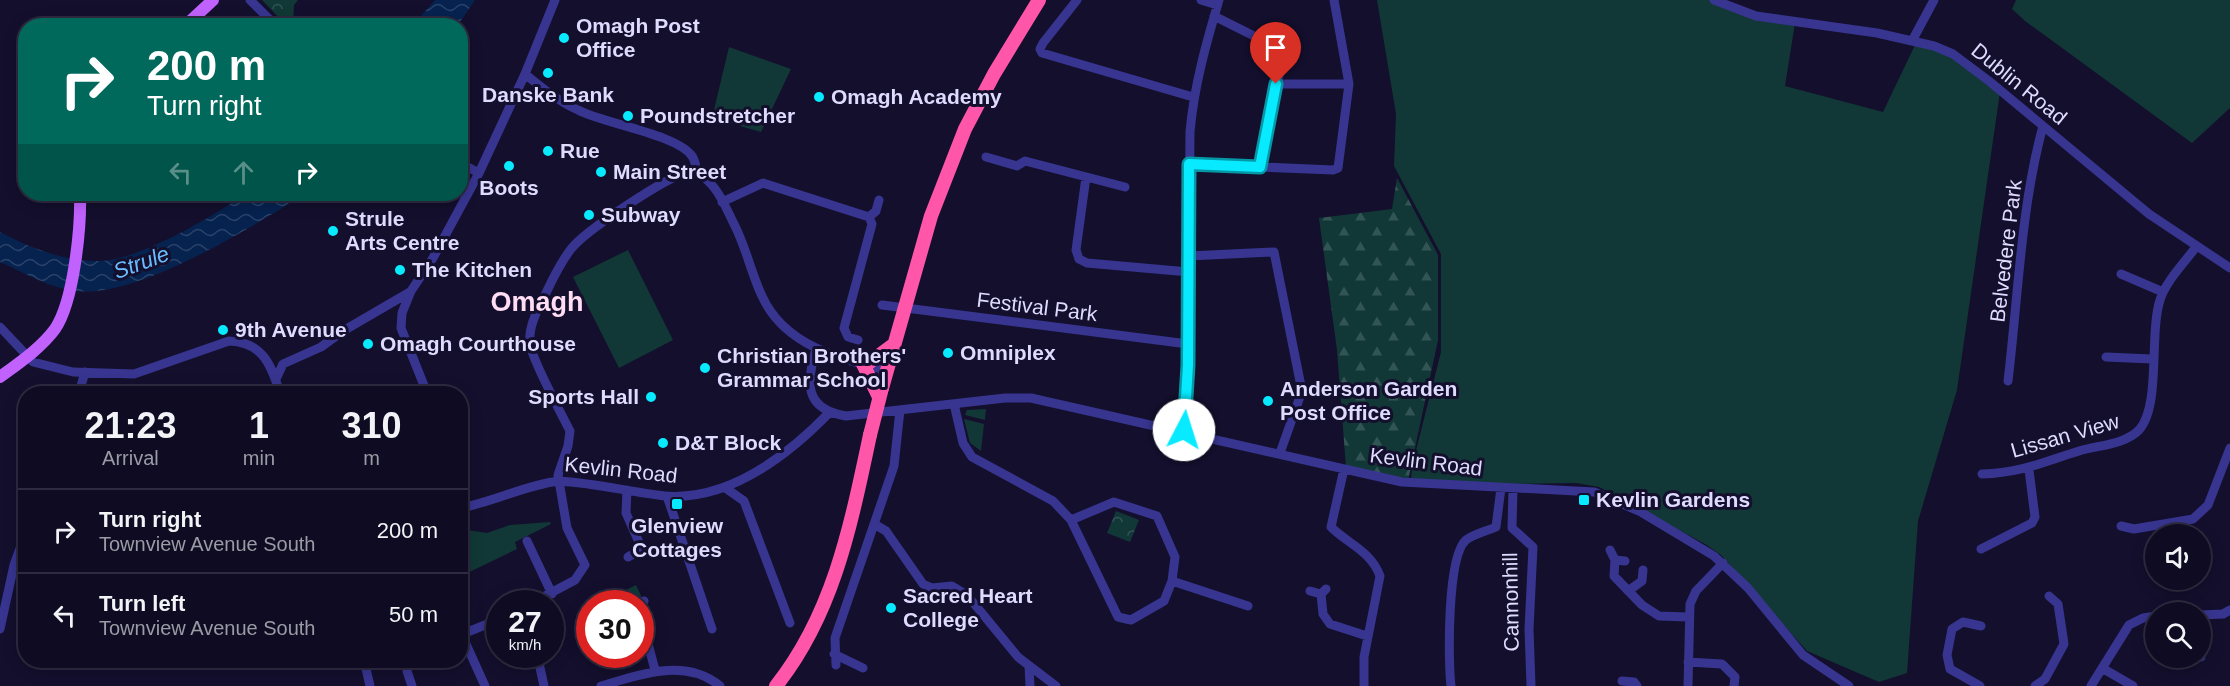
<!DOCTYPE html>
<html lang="en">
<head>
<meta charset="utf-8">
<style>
  :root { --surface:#0e0b22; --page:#1c192f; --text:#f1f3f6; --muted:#9b9ba5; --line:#2e2b40 }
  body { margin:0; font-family:Helvetica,sans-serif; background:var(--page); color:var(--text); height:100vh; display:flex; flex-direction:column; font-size:22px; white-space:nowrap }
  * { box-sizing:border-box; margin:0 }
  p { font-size:20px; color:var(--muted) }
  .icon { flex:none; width:33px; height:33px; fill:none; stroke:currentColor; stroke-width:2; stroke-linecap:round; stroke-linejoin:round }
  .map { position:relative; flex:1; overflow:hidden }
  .drawer { position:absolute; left:18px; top:386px; width:450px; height:282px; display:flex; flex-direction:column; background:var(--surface); border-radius:24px; box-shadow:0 3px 15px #0003,0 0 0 2px var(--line) }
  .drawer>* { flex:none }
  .top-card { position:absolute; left:18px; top:18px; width:450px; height:183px; border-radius:24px; box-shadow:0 3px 15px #0003,0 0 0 2px var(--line); background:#00695c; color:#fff; overflow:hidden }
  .tools { position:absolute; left:2145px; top:524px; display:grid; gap:12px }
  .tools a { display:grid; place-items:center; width:66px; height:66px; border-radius:50%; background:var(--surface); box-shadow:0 3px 15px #0003,0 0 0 2px var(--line); font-size:30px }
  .speed { position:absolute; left:486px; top:590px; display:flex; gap:12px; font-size:30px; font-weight:700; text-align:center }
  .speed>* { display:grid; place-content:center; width:78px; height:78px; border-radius:50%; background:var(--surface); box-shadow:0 3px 15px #0003,0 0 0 2px var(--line); line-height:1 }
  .speed small { font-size:15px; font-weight:400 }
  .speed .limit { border:9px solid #d22; background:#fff; color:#111 }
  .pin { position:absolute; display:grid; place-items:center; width:51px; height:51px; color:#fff; margin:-62px -26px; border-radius:50% 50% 50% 0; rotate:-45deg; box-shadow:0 0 6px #0007 }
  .pin .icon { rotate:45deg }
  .me { position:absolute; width:66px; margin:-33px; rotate:5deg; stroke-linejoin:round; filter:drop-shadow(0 0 4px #0008) }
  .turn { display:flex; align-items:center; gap:21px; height:126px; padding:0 30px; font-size:27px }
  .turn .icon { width:78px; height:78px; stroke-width:2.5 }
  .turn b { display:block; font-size:42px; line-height:51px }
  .lanes { display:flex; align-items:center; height:57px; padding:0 30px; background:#0003; justify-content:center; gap:30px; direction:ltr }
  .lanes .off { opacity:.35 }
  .eta { display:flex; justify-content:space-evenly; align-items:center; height:102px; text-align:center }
  .eta b { font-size:36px; font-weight:700; line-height:42px }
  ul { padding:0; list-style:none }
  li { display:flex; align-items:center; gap:18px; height:84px; padding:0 30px; border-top:2px solid var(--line) }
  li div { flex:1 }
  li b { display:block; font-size:22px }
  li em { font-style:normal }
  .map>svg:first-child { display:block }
  .grass { fill:#113836 }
  .forest { fill:url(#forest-firs) }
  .park { fill:url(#park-crowns) }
  .water { fill:url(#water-waves) }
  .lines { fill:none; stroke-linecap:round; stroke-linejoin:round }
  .minor { stroke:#373590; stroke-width:9 }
  .major { stroke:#c162ff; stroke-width:12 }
  .highway { stroke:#ff56aa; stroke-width:14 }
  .highway-bridge { stroke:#ff56aa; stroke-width:14 }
  .route-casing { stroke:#0598a6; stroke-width:15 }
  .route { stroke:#07eaff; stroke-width:10 }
  .poi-dot { fill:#07eaff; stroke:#130f2d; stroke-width:2 }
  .labels { text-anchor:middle; stroke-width:6; stroke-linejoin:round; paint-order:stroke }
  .poi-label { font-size:21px; font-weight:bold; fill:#dedbff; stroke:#130f2d; text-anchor:start }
  .street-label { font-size:21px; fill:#dedbff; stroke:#130f2d }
  .water-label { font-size:22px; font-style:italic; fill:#69bcff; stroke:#130f2d }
  .district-label { font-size:27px; font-weight:bold; fill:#ffddf3; stroke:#130f2d }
</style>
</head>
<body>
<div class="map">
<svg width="2230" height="686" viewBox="0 0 2230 686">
  <defs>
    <pattern id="forest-firs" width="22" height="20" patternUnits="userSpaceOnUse" patternTransform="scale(1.5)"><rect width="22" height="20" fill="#113836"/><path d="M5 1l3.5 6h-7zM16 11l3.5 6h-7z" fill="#335454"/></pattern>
    <pattern id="park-crowns" width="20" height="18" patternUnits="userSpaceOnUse" patternTransform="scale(1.5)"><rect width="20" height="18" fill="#113836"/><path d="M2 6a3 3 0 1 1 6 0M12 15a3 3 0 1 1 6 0" fill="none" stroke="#335454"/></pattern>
    <pattern id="water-waves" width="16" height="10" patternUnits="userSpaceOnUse" patternTransform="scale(1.5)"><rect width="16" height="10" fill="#06224f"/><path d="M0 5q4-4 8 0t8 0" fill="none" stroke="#2a4269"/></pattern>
  </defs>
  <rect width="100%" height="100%" fill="#130f2d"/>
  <path class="grass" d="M1377,0H1714L1795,23L1785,86L1883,112L1915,45L1934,46L2000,92L1957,390L1918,521L1907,673L1879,682L1807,651L1721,555L1705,544L1599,487L1576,483L1513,484L1411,479L1412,466L1441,352V254L1394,166L1396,114Z
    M2016,0H2230V108L2192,143L2025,21L2012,9Z
    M729,47L791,69L761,132L712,118Z
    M628,250L673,340L619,368L573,277Z
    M986,409L985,420L965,415L967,410Z
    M964,419L984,424L981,451L970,443Z
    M550,522L551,524L515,542L517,549L461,576V529L487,533L510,525Z
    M636,585L642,598L630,601L618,594Z"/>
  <path class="forest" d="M1397,178L1438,255V340L1408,481L1346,467L1337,350L1319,218L1392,209Z"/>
  <path class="park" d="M262,0H298L294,5L293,24L283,22Z
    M1116,511L1139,520L1130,542L1107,533Z"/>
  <path class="water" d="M435,0H475L458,25H413Z
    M245,194H305C253,226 137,299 76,291C49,288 25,273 0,262V232C30,248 66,262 100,261C139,260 214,216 245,194Z"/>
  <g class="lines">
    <path class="minor" d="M250,0L276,26
      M1077,0L1043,43L1040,49L1042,53L1193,97
      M1201,0L1217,5
      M1714,0L1756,16L1877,33L1934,46L1953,54L1989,81L2149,214L2230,268
      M1214,16L1284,51L1260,167
      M1912,41L1934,0
      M525,74C542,88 558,101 578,110C605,124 676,134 692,156C695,160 696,168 698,173
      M1276,84H1349
      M986,157L1017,166L1025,161L1125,187
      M460,163L479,173
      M1189,164L1333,170L1338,168L1349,84L1334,0
      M1086,177L1076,250L1079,259L1087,263L1189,272
      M722,202L763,183L869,217L872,224L844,328L848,337L858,340
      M869,217L876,211L879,200
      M1189,256L1274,252L1302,391L1280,453
      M2121,274L2163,292
      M882,305L1188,344
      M0,327L33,362L73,372L134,374L229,341C263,342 271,365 280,393
      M816,349C806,383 804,409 846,416L1005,398H1031L1402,482L1594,492L1639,511L1714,556L1748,588L1803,655L1849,686
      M2106,357L2152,359
      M276,379L283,364L321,347L343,331L410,292
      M2008,381C2018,298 2021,206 2043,126
      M79,393L85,372
      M427,393L401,328L402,313L411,291L433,258L479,173L525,74L555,0
      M954,404L963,443L972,457L1053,501L1071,520L1118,617L1131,620L1164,601L1172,581L1175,557L1157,516L1114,502L1071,520
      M1183,430L1188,370L1190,132C1194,86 1206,44 1219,0
      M1344,469L1331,527C1348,544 1371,551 1380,576L1364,657V686
      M1982,474C2021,473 2043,462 2079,451C2098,445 2124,445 2139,430C2161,406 2149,334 2160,300C2166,281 2184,263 2196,247
      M724,487L744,501L790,623
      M1513,488L1512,528L1533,547L1529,629L1531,686
      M627,490L626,513L642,549L628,557
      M667,496L712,629
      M460,508C494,502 525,485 559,481C595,483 629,492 665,496C728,501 787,456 829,413
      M874,524L886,531L923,584L932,588L952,586L967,595L1018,657L1056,686
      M2121,526L2134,529L2193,519L2208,505L2230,448
      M527,541L552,594
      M1981,549L2032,523L2035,517L2029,470
      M1610,550L1615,560L1625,561
      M1615,560L1614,576L1642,605L1659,616L1688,617
      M1172,581L1248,606
      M1310,591L1321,594L1326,589
      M1628,591L1642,581L1643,570
      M1321,594L1323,614L1330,624L1367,636
      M624,602L629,603
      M532,603L575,580L585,565L567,528L558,475L568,446L570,431C561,413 532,360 530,344C528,326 538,309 546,293C553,278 561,262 571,249C585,231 666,177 688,172C695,171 704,176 708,181C720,192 727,210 734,224C746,247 751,273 762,296C784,345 839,359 886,370
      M640,604L644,601
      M640,614L655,670
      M2200,615L2223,614L2230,610
      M0,629L14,565L26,532
      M460,635L500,619
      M462,635L485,686
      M537,654L544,686
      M834,654L863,668
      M2200,656L2201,657
      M364,660L370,686
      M407,660V671L412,686
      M1688,662L1722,664L1735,677L1734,686
      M836,665L835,638L894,466L900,410
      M1029,666L1030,686
      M2102,668L2133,686
      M1622,681L1634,682L1637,686
      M601,686C639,675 685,657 720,686
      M1451,686C1448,661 1447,556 1466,540C1474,534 1487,531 1496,527L1501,488
      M1688,686L1690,604L1696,591L1723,563
      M1980,686L1950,669L1947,655L1952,629L1963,622L1981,626
      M2035,686L2045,679L2064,644L2058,604L2049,596
      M2091,686L2129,625L2143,618L2156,616"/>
    <path class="major" d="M185,26L213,0
      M0,377C19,363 41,348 55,329C74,301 81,227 80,194"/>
    <path class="highway" d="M863,364L879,397
      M866,365L893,345
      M882,388L931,216L965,129L994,74L1039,0
      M776,686C834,613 851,524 870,435"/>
    <path class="highway-bridge" d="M870,435L882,388"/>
  </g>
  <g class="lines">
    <g class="route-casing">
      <path id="route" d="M1184,430L1188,365L1189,164L1260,167L1276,84"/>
    </g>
    <use href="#route" class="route"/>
  </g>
  <g class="poi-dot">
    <circle cx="564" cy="38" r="6"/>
    <circle cx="548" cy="73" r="6"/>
    <circle cx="819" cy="97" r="6"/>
    <circle cx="628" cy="116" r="6"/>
    <circle cx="548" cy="151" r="6"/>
    <circle cx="509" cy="166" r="6"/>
    <circle cx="601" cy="172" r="6"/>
    <circle cx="589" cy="215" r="6"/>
    <circle cx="333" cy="231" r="6"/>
    <circle cx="400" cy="270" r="6"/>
    <circle cx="223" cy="330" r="6"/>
    <circle cx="368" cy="344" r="6"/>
    <circle cx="948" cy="353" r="6"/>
    <circle cx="705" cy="368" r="6"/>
    <circle cx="651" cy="397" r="6"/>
    <circle cx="1268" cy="401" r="6"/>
    <circle cx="663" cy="443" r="6"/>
    <rect x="1578" y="494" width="12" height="12" rx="3"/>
    <rect x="671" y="498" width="12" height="12" rx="3"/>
    <circle cx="891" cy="608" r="6"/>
  </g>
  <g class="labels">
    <g class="poi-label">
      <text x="576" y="33">Omagh Post<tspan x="576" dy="24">Office</tspan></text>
      <text x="548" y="102" text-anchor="middle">Danske Bank</text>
      <text x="831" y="104">Omagh Academy</text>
      <text x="640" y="123">Poundstretcher</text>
      <text x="560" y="158">Rue</text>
      <text x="613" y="179">Main Street</text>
      <text x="509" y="195" text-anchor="middle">Boots</text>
      <text x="601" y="222">Subway</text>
      <text x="345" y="226">Strule<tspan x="345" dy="24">Arts Centre</tspan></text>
      <text x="412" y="277">The Kitchen</text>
      <text x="235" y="337">9th Avenue</text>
      <text x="380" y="351">Omagh Courthouse</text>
      <text x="960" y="360">Omniplex</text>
      <text x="717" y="363">Christian Brothers'<tspan x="717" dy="24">Grammar School</tspan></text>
      <text x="1280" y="396">Anderson Garden<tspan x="1280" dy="24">Post Office</tspan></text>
      <text x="639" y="404" text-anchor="end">Sports Hall</text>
      <text x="675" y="450">D&amp;T Block</text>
      <text x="1596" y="507">Kevlin Gardens</text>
      <text x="677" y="533" text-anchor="middle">Glenview<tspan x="677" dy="24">Cottages</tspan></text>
      <text x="903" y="603">Sacred Heart<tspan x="903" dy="24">College</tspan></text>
    </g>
    <g class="street-label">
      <text transform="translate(2019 84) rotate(39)" y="7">Dublin Road</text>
      <text transform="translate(2006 251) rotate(-83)" y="7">Belvedere Park</text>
      <text transform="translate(1037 307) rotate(7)" y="7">Festival Park</text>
      <text transform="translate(2065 436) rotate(-16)" y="7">Lissan View</text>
      <text transform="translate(1426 462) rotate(7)" y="7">Kevlin Road</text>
      <text transform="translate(621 470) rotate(6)" y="7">Kevlin Road</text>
      <text transform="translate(1511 602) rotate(-91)" y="7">Cannonhill</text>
    </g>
    <g class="water-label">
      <text transform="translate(141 262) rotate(-20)" y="8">Strule</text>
    </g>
    <g class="district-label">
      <text x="537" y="311">Omagh</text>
    </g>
  </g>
</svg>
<div class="tools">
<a><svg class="icon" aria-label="sound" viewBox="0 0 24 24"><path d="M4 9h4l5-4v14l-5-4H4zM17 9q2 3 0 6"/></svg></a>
<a><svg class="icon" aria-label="search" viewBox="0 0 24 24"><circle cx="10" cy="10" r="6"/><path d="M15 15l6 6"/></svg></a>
</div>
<div class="speed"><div>27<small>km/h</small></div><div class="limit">30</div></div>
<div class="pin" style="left:1276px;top:84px;background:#d93025"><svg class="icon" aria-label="arrive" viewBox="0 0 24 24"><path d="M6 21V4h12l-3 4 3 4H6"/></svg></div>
<svg class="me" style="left:1184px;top:430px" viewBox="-20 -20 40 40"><circle r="19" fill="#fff"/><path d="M0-13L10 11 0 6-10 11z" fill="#07eaff"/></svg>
<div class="top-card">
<div class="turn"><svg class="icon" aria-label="right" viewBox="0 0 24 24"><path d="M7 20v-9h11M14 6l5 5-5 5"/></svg><div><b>200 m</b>Turn right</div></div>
<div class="lanes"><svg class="icon off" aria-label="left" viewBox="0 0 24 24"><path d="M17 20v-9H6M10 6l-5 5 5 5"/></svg><svg class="icon off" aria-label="ahead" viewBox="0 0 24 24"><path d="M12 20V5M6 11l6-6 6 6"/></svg><svg class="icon" aria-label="right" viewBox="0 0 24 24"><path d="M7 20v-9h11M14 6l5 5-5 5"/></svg></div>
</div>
<section class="drawer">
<div class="eta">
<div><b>21:23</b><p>Arrival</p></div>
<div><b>1</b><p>min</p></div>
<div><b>310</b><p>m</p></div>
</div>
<ul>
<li><svg class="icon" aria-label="right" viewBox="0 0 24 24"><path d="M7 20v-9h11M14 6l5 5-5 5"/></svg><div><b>Turn right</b><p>Townview Avenue South</p></div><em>200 m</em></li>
<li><svg class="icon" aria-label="left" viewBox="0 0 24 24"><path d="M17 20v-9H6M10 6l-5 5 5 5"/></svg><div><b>Turn left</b><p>Townview Avenue South</p></div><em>50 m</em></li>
</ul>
</section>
</div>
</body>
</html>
